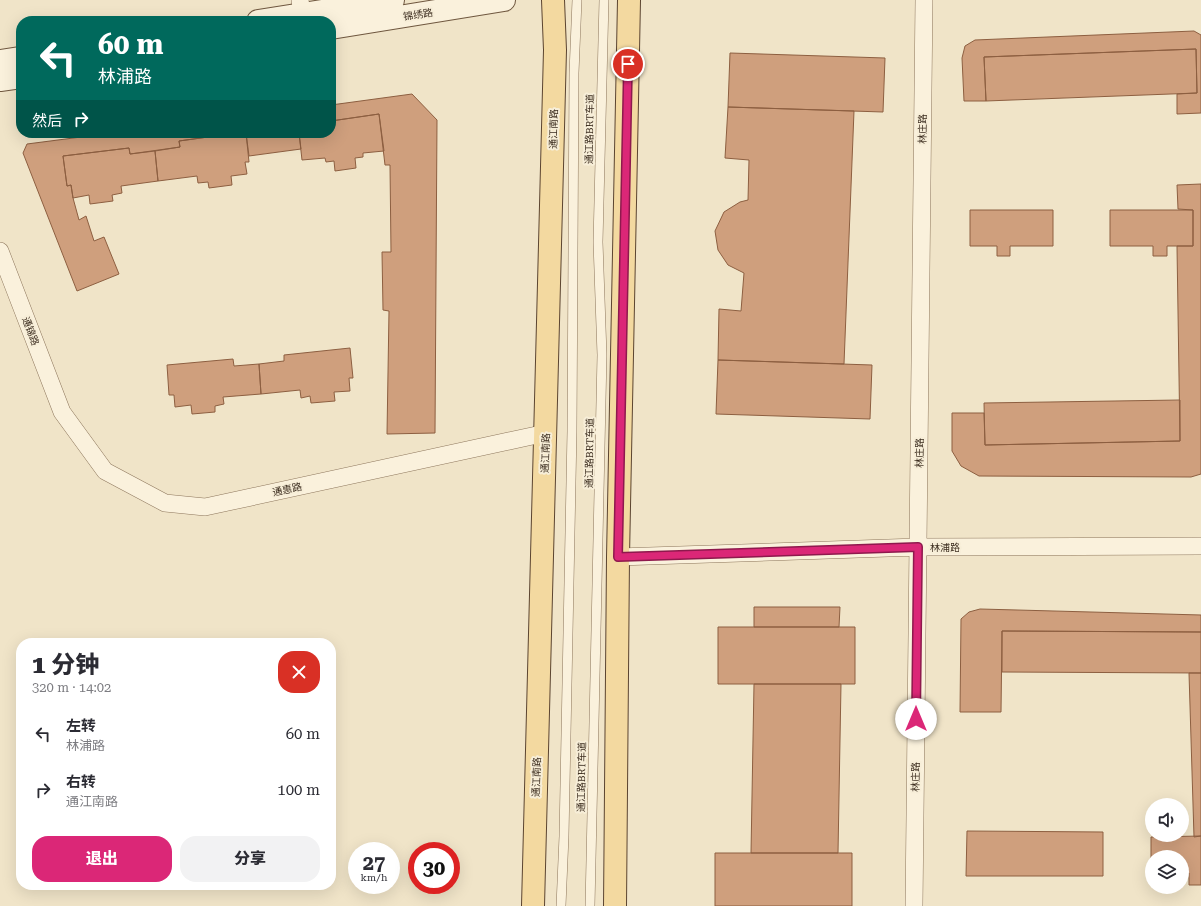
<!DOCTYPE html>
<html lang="zh">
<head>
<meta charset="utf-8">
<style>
  :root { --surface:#fff; --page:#f2f2f3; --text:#2b2b33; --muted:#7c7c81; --accent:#db2777 }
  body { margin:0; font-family:"Roboto Serif","Noto Sans SC",serif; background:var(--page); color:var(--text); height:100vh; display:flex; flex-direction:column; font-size:15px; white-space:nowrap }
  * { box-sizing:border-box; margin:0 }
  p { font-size:13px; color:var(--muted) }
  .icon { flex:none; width:22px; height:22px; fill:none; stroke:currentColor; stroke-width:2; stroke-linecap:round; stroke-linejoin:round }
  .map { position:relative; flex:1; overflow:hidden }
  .sheet { position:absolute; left:16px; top:638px; width:320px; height:252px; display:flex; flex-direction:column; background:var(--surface); border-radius:16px; box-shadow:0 4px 16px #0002 }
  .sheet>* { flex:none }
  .top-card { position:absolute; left:16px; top:16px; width:320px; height:122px; border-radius:16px; box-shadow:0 4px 16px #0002; background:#00695c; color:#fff; overflow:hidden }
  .fabs { position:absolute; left:1145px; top:798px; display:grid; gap:8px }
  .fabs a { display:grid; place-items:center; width:44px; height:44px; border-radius:50%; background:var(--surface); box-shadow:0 4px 16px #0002; font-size:20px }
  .speed { position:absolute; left:348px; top:842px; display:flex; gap:8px; font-size:20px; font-weight:700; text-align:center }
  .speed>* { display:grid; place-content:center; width:52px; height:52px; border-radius:50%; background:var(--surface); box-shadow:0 4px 16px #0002; line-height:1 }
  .speed small { font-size:10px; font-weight:400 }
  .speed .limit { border:6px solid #d22; background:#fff; color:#111 }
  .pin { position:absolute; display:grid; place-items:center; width:34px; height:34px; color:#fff; margin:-17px; border:2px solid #fff; border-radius:50%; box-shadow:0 1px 4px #0007 }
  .me { position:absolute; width:44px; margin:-22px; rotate:0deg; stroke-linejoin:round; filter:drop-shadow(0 0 3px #0008) }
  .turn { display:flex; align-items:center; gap:14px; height:84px; padding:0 16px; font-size:18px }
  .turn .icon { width:52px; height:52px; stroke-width:2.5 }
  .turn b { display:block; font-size:28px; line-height:34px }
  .then { display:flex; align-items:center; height:38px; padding:0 16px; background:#0003; gap:8px; font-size:15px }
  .round { display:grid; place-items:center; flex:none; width:42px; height:42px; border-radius:16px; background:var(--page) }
  .head { display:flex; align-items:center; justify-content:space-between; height:68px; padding:0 16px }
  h1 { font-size:24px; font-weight:800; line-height:30px }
  .button { display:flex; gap:8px; margin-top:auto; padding:8px 16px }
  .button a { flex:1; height:46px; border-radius:16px; background:var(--accent); color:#fff; font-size:16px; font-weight:800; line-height:46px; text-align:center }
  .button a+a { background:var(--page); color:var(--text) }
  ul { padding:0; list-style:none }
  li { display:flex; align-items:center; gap:12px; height:56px; padding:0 16px }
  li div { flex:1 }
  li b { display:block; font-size:15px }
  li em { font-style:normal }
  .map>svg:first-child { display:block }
  .building { fill:#cf9f7d; stroke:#8d5f41 }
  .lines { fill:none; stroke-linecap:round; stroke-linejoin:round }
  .lane-casing { stroke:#8d765c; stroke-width:10 }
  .street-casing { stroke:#8d765c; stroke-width:18 }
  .secondary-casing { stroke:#6f573f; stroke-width:24 }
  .primary-casing { stroke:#5b4430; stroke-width:24 }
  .lane { stroke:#faf1dc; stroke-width:9 }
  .street { stroke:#faf1dc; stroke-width:17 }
  .secondary { stroke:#faf1dc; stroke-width:22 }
  .primary { stroke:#f3d9a0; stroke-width:22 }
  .route-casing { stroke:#8e194d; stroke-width:10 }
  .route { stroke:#db2777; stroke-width:7 }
  .labels { text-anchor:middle; stroke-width:4; stroke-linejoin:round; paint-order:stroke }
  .street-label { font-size:10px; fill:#3d2e20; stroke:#f7eed8 }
</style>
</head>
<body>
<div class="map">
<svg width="1201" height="906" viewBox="0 0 1201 906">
  <rect width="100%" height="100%" fill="#f0e4c8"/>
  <path class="building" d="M1194,31L1201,35V113L1177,114V94L1197,93L1196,49L984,57L986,101H964L962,58L965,46L975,40Z
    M1196,49L1197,93L986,101L984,57Z
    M730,53L885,58L883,112L728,107Z
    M412,94L437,120L435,433L387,434L389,311L383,310L382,252H391L390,165H385L379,114L331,121V105Z
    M728,107L854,111L844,364L718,360L719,309L741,311L744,273L728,265L718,250L715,231L724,212L740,202L748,200L749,160L725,158Z
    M379,114L384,151L363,153V157L355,158L356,168L335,171L334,161L326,162L325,158L302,160L299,133H331V121Z
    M112,133H237L179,141L180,147L130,154L129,148L63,156L67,186L71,185L73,198L79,220L86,216L94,241L104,237L119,274L77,291L23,153L27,144Z
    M237,133H246L249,162H245L247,174L231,176L232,185L209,188L208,182L198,183L197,176L158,181L155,151L180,147L179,141Z
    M246,133H299L301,149L249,156Z
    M129,148L130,154L155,151L158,181L121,186L122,193L112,195L113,201L90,204L89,195L73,198L71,185L67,186L63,156Z
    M1201,184V474L1191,477L979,476L961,466L952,451V413H984L985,445L1180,441L1177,246H1193V210L1178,209L1177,185Z
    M970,210H1053V246H1010V256H997V246H970Z
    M1110,210H1193V246H1167V256H1153V246H1110Z
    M350,348L353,378H349L350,391L334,392L335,401L311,403L310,396L301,398L300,390L261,394L259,364L284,361V355Z
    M233,359L234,366L259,364L261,394L223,397L224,404L215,406V412L192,414L191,405L175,407L174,395H169L167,365Z
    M718,360L872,365L870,419L716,414Z
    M1180,400V441L985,445L984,403Z
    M754,607H840L839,627H754Z
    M980,609L1201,615V632L1002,631L1001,712H960L961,619L969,612Z
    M718,627H855V684H718Z
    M1002,631L1201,632V673L1002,672Z
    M1189,673H1201V836L1194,837Z
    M754,684H841L838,853H751Z
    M967,831L1103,832V876H966Z
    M1201,836V885H1189V873H1182V857H1152V874H1151V837Z
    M715,853H852V906H715Z"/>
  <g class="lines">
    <g class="lane-casing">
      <path id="lane" d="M561,906L564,836L572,431L574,73L577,0
        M590,906L602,355L598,242L604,0"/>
    </g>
    <g class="street-casing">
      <path id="street" d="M300,0L302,14
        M0,251L62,412L105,471L165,503L205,507L546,433
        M618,557L918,547L1201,546
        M914,906L924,0"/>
    </g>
    <g class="secondary-casing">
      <path id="secondary" d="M258,21L393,0
        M331,28L504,0
        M0,61L21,58
        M0,80L21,77"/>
    </g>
    <g class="primary-casing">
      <path id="primary" d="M533,906L555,50L553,0
        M615,906L618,557L629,0"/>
    </g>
    <use href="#lane" class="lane"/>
    <use href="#street" class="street"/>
    <use href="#secondary" class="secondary"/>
    <use href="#primary" class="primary"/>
  </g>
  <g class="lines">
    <g class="route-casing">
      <path id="route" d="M628,64L618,557L918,547L916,719"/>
    </g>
    <use href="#route" class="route"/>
  </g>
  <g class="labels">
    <g class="street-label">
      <text transform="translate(418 14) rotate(-9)" y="4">锦绣路</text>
      <text transform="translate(553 129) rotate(-89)" y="4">通江南路</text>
      <text transform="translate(589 129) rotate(-89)" y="4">通江路BRT车道</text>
      <text transform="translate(922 129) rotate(-89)" y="4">林庄路</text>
      <text transform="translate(31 331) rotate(69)" y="4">通锦路</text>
      <text transform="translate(545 453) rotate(-88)" y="4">通江南路</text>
      <text transform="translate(589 453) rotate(-89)" y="4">通江路BRT车道</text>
      <text transform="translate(919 453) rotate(-89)" y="4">林庄路</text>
      <text transform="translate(287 489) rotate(-12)" y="4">通惠路</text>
      <text x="945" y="551">林浦路</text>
      <text transform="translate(536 777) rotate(-88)" y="4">通江南路</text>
      <text transform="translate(581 777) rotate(-89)" y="4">通江路BRT车道</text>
      <text transform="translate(915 777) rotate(-89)" y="4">林庄路</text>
    </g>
  </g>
</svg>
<div class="fabs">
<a><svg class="icon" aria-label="sound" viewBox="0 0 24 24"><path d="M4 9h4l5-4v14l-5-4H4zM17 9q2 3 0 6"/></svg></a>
<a><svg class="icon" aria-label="layers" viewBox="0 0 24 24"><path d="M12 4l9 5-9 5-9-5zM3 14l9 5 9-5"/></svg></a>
</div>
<div class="speed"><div>27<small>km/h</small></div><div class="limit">30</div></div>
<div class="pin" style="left:628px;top:64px;background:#d93025"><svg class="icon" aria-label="arrive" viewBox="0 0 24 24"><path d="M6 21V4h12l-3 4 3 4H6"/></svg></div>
<svg class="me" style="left:916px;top:719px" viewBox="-20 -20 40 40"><circle r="19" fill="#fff"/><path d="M0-13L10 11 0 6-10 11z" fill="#db2777"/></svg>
<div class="top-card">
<div class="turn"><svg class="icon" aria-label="left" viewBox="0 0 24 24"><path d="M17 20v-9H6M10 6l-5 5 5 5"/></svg><div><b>60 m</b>林浦路</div></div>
<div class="then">然后<svg class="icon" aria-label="right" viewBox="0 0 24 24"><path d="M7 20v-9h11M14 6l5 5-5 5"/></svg></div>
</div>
<section class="sheet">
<div class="head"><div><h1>1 分钟</h1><p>320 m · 14:02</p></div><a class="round" style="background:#d93025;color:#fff"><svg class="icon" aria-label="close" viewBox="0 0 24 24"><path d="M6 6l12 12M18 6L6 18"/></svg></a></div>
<ul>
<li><svg class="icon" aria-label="left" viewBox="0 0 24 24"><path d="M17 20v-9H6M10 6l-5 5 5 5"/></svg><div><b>左转</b><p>林浦路</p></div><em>60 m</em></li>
<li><svg class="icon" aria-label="right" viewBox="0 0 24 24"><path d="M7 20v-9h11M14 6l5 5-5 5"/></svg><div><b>右转</b><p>通江南路</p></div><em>100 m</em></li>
</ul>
<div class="button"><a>退出</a><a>分享</a></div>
</section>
</div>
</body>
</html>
